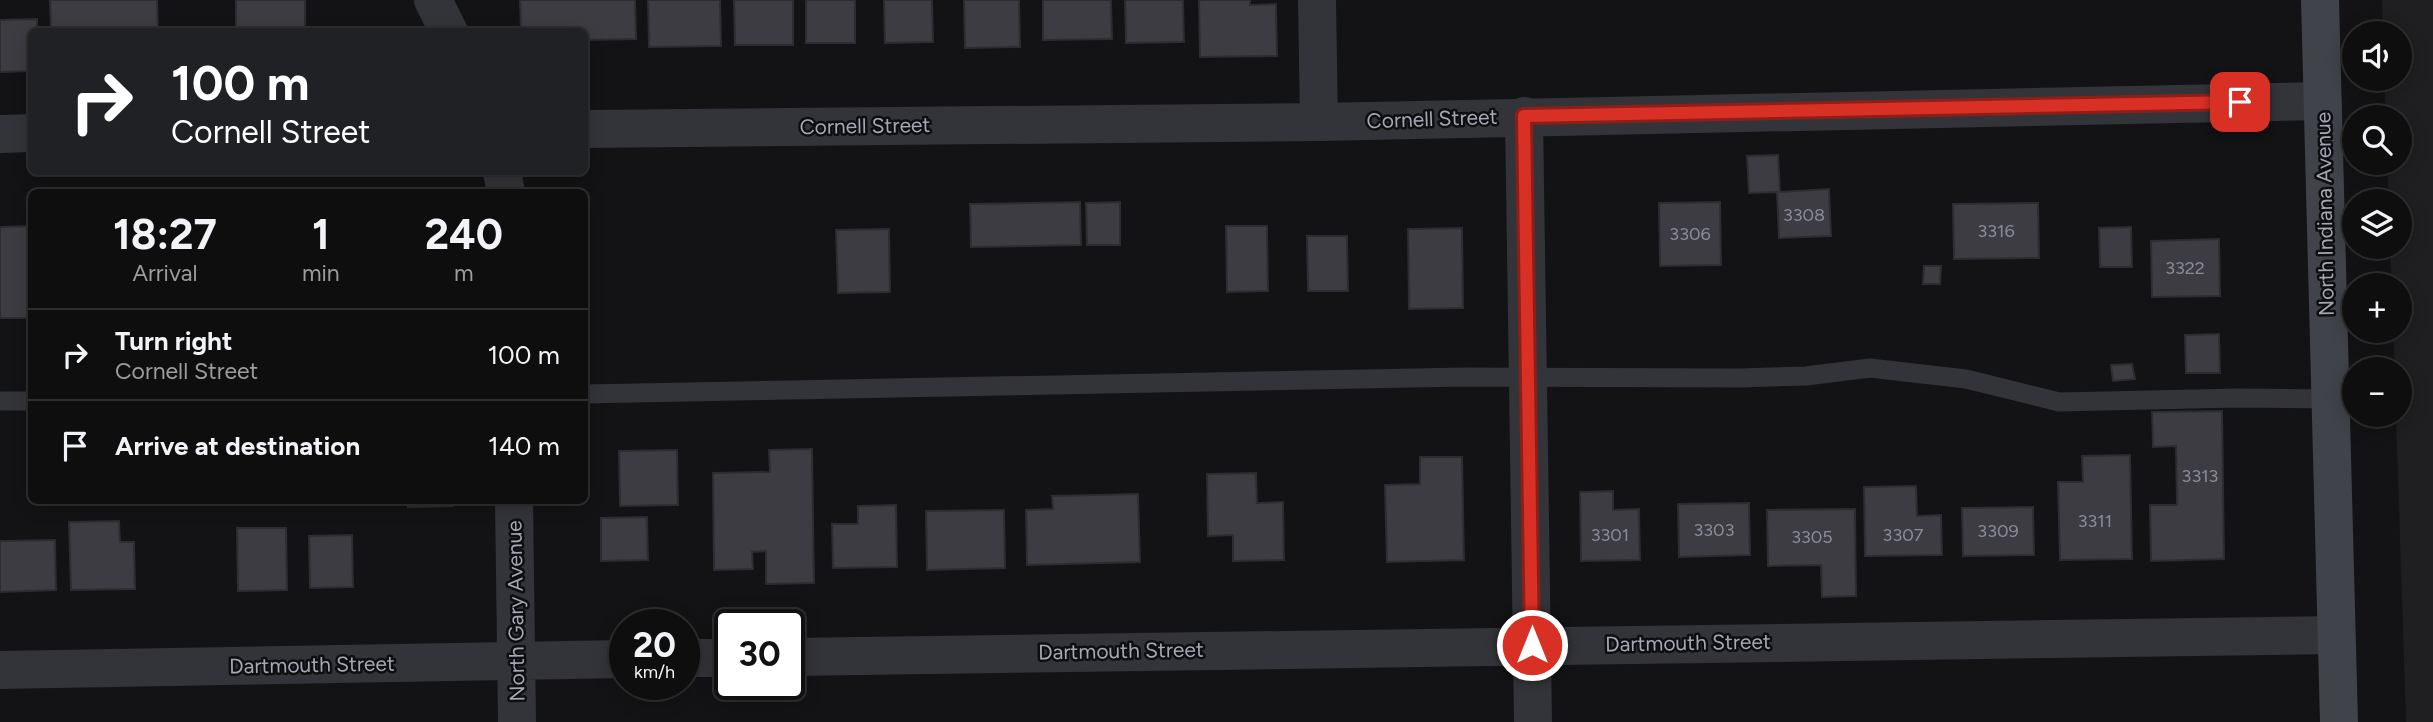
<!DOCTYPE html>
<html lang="en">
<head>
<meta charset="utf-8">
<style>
  :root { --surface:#0e0e0f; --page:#1c1c1d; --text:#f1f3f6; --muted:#9b9c9e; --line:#2e2e2f }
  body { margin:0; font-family:Figtree,sans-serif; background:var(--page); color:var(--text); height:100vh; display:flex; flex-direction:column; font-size:26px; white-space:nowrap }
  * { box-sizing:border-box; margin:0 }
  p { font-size:23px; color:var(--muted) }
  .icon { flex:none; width:38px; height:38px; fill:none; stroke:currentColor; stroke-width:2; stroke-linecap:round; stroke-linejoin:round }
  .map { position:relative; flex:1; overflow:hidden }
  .details { position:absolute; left:28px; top:189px; width:560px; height:315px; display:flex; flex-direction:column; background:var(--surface); border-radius:10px; box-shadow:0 4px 18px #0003,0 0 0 2px var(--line) }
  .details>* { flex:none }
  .banner { position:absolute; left:28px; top:28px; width:560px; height:147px; border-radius:10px; box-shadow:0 4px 18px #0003,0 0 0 2px var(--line); background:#202124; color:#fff; overflow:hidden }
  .controls { position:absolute; left:2342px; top:21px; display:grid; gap:14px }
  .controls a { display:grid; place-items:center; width:70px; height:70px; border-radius:50%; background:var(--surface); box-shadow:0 4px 18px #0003,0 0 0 2px var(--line); font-size:35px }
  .speed { position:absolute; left:609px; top:609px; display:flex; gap:14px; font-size:35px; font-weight:700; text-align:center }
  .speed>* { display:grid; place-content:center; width:91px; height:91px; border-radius:50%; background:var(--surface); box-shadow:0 4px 18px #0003,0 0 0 2px var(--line); line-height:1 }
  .speed small { font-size:18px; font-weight:400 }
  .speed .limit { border:4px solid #111; border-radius:10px; background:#fff; color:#111 }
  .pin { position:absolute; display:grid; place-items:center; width:60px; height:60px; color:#fff; margin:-30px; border-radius:14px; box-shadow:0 4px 10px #0006 }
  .me { position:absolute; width:77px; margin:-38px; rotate:0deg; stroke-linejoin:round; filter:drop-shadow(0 0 5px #0008) }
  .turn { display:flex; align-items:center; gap:24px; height:147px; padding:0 28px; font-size:32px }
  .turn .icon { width:91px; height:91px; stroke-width:2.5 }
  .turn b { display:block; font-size:49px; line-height:60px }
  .eta { display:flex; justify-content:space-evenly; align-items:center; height:119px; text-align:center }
  .eta b { font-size:42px; font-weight:700; line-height:49px }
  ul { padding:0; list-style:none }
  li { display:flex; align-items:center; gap:21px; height:91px; padding:0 28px; border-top:2px solid var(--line) }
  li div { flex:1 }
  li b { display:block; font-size:26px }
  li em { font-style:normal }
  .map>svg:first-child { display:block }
  .built { fill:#1f1e21 }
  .building { fill:#3c3c42; stroke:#2d2c30; stroke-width:2 }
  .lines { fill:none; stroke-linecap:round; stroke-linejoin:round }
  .lane { stroke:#333439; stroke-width:19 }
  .street { stroke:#333439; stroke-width:38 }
  .secondary { stroke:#41434a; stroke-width:38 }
  .route-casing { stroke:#8d1f18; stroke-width:18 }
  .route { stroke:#d93025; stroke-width:12 }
  .labels { text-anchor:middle; stroke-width:5; stroke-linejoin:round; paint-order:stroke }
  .number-label { font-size:18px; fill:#898c99 }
  .street-label { font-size:21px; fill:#a3a7b6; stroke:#0e0d0f }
</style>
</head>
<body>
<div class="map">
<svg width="2433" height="722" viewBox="0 0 2433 722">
  <rect width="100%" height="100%" fill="#131214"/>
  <path class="built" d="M2382,0H2433V722H2406L2396,415H2399V369H2395L2393,331H2399V285H2392L2390,247H2399V201H2389L2387,163H2399V117H2386L2384,79H2399V33H2383Z"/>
  <path class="building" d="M50,0H157L158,32H51Z
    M236,0H305V32H236Z
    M520,0H635L636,39L584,40V32H521Z
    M648,0H720L721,46L649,47Z
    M734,0H793V45H735Z
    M806,0H855V43H806Z
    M884,0H932L933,42L885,43Z
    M964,0H1019L1020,47L965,48Z
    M1043,0H1111L1112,39L1043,40Z
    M1125,0H1183L1184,42L1126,43Z
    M1199,0H1250V5L1276,4L1277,56L1200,57Z
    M37,19V32H32V71L0,72V20Z
    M1778,155L1780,192L1829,189L1831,236L1779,238L1777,192L1749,193L1747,156Z
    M1080,202L1081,245L971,247L970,204Z
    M1120,202V245H1087L1086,203Z
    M1720,202L1721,265L1660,266L1659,203Z
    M2038,203L2039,258L1954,259L1953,204Z
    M32,226V318H0V227Z
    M1226,226H1267L1268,291L1227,292Z
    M2131,227L2132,267H2100L2099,228Z
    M1462,228L1463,308L1409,309L1408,229Z
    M889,229L890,292L838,293L836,230Z
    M1307,236H1347L1348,291H1308Z
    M2219,239L2220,296L2152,297L2151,241Z
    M1924,266H1941L1940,284H1923Z
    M2219,334L2220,373H2186L2185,335Z
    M2132,364L2135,379L2113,381L2111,365Z
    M2222,411L2224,559L2151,561L2150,505H2177L2176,446L2153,447L2152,412Z
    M812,449L814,583L766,584V551L752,552L753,569L714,570L713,473L770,472L769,450Z
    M677,450L678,505L620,506L619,451Z
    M2130,455L2132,559L2060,560L2058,482H2083L2082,456Z
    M1420,457H1462L1464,560L1387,562L1385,485L1420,484Z
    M1256,473L1257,503L1283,502L1284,560L1233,561V535L1208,536L1207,474Z
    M1916,486L1917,516L1941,515L1942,555L1865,556L1864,487Z
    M1613,491V510L1639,509L1640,560L1581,561L1580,492Z
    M1138,494L1140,562L1027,565L1026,510L1053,509L1052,496Z
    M408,500H452V506L408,507Z
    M1749,503L1750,555L1679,557L1678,504Z
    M896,505L897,567L833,568L832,524H858V506Z
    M2033,507L2034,555L1963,556L1962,508Z
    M1855,509L1856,596L1822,597L1821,565L1768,566L1767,510Z
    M1004,510L1005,568L927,570L926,511Z
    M647,517L648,560L601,561V518Z
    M119,521L120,542H134L135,589L71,590L69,522Z
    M237,528H286L287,590L238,591Z
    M352,535L353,587L310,588L309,536Z
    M55,540L56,590L0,592V541Z"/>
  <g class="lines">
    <path class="lane" d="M584,394L1465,377L1739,378L1806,376L1870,368L1966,379L2059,402L2238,398L2330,399
      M0,401H32"/>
    <path class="street" d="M433,0L449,32
      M1317,0L1319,122
      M1524,116L1533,722
      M584,129L1319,122L2322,101
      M0,134L32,133
      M502,172L506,192
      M514,500L517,722
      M789,657L2335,635
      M684,658H730
      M0,670L625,659"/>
    <path class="secondary" d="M2320,0L2339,722"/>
  </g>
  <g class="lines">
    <g class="route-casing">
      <path id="route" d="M1532,645L1524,116L2240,102"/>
    </g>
    <use href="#route" class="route"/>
  </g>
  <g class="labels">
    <g class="number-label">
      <text x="1804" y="221">3308</text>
      <text x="1996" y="237">3316</text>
      <text x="1690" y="240">3306</text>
      <text x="2185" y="274">3322</text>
      <text x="2200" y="482">3313</text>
      <text x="2095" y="527">3311</text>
      <text x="1714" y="536">3303</text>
      <text x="1998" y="537">3309</text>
      <text x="1610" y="541">3301</text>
      <text x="1903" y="541">3307</text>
      <text x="1812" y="543">3305</text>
    </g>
    <g class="street-label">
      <text transform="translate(1432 119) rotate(-2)" y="7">Cornell Street</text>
      <text transform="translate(865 126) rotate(-1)" y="7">Cornell Street</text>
      <text transform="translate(2325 214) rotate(-91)" y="7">North Indiana Avenue</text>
      <text transform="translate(516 611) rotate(-91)" y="7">North Gary Avenue</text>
      <text transform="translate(1688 643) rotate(-1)" y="7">Dartmouth Street</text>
      <text transform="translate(1121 651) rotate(-1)" y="7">Dartmouth Street</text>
      <text transform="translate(312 665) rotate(-1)" y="7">Dartmouth Street</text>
    </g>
  </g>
</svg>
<div class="controls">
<a><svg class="icon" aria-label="sound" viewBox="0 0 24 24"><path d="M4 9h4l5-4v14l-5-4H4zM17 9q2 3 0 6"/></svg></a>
<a><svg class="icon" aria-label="search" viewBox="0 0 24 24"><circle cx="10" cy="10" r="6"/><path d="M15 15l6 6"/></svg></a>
<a><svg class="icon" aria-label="layers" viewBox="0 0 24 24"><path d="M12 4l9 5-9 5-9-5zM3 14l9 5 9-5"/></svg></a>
<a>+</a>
<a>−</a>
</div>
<div class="speed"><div>20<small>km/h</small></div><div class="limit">30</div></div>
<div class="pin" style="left:2240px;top:102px;background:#d93025"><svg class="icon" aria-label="arrive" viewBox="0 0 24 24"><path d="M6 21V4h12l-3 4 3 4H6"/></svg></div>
<svg class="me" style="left:1532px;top:645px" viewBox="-20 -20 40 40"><circle r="17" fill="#d93025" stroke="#fff" stroke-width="3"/><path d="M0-11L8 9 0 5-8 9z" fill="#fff"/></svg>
<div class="banner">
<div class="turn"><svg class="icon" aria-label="right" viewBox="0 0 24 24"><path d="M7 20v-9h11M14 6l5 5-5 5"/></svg><div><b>100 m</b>Cornell Street</div></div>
</div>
<section class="details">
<div class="eta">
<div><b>18:27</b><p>Arrival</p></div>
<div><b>1</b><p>min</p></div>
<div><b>240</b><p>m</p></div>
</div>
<ul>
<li><svg class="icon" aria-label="right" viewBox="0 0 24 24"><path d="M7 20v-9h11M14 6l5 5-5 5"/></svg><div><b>Turn right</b><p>Cornell Street</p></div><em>100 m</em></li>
<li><svg class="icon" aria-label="arrive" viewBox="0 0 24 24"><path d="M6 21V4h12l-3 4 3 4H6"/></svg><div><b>Arrive at destination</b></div><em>140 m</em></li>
</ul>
</section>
</div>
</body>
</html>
